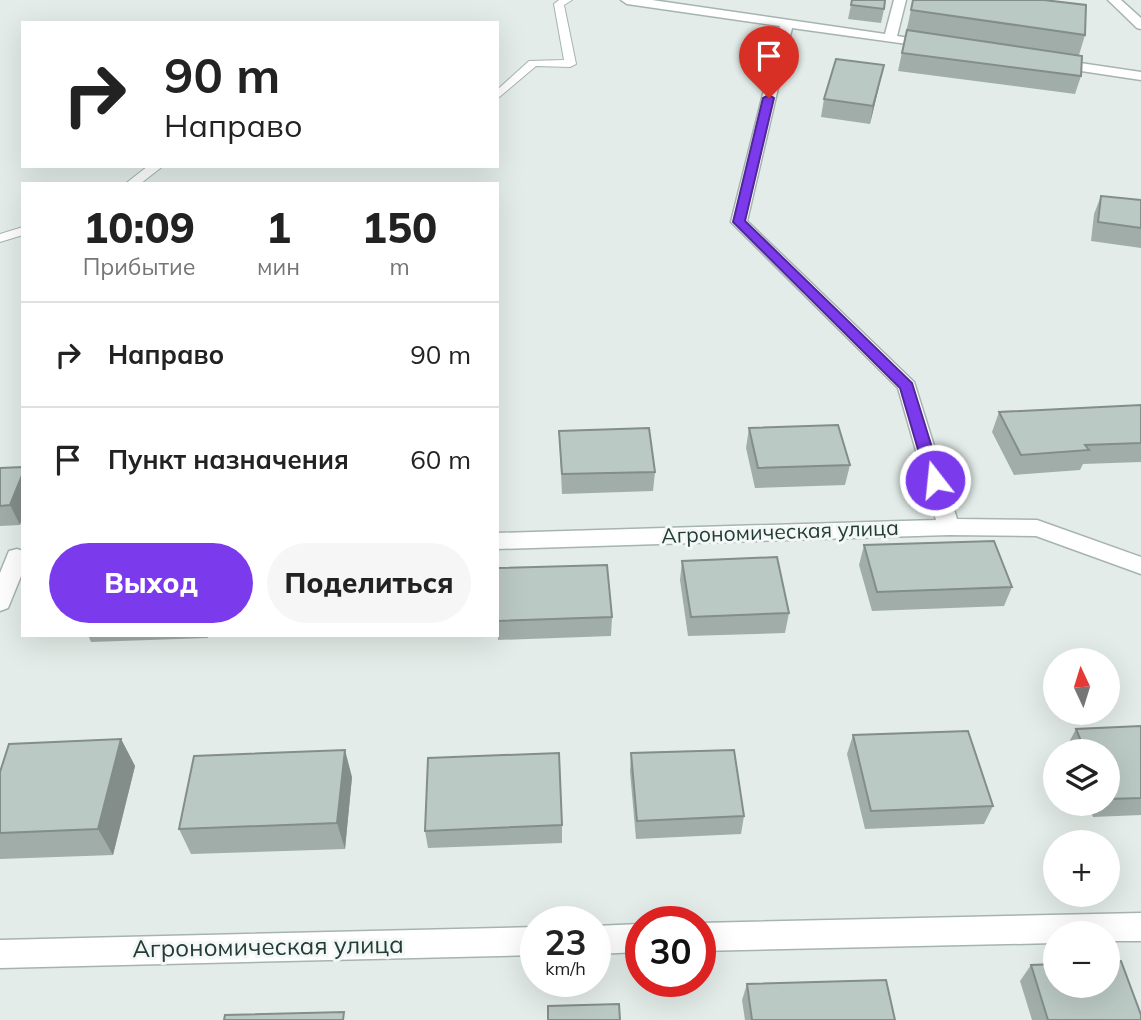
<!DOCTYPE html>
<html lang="ru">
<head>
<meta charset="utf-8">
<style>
  :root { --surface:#fff; --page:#f6f6f6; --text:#222; --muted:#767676; --line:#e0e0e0; --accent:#7c3aed }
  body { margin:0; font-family:Mulish,sans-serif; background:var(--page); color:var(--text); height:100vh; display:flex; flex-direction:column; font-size:26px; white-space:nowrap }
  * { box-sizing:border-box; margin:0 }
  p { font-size:23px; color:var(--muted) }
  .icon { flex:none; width:38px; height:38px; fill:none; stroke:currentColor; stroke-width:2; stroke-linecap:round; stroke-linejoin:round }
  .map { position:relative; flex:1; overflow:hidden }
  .sheet { position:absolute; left:21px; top:182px; width:478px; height:455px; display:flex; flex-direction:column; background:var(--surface); border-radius:0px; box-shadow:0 7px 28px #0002 }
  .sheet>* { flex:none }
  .banner { position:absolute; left:21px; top:21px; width:478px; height:147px; border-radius:0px; box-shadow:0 7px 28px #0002; background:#fff; color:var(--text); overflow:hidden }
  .needle { width:46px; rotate:356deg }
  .controls { position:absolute; left:1043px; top:648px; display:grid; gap:14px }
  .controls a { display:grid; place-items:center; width:77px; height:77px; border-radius:50%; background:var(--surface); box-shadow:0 7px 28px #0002; font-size:35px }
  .speed { position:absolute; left:520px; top:906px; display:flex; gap:14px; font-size:35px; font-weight:700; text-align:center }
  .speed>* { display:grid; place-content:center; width:91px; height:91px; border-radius:50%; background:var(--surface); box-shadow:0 7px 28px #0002; line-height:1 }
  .speed small { font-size:18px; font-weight:400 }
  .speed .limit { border:10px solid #d22; background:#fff; color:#111 }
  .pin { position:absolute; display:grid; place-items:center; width:60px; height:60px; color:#fff; margin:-72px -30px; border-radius:50% 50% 50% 0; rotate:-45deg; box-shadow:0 0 7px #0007 }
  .pin .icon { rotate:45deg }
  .me { position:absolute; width:77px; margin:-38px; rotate:344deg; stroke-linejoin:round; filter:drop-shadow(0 0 5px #0008) }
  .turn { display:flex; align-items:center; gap:24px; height:147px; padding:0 28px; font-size:32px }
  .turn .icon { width:91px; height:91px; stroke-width:2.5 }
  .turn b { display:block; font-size:49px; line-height:60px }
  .eta { display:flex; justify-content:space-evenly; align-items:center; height:119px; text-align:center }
  .eta b { font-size:42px; font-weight:800; line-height:49px }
  .cta { display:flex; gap:14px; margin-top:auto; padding:14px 28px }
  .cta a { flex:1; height:80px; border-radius:42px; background:var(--accent); color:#fff; font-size:28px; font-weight:800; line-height:80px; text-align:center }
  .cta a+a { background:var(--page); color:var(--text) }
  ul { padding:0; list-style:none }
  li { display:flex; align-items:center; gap:21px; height:105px; padding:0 28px; border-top:2px solid var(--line) }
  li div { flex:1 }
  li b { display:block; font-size:26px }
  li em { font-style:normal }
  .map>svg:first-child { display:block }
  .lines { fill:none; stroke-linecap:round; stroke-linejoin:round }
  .lane-casing { stroke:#a6b4af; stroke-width:2 }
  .street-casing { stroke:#a6b4af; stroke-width:3 }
  .lane { fill:#fff; fill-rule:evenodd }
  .street { fill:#fff; fill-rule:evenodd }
  .wall { fill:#a1ada9 }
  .shaded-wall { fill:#838d89 }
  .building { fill:#bbc9c4; stroke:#838d89; stroke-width:2 }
  .route { fill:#7c3aed; stroke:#51269a; stroke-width:2 }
  .labels { text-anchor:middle; stroke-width:6; stroke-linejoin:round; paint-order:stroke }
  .street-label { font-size:21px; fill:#243c37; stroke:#f3f8f6 }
  .near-street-label { font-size:24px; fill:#243c37; stroke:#f3f8f6 }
</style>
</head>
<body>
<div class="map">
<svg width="1141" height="1020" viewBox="0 0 1141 1020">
  <rect width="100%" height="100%" fill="#e3ece8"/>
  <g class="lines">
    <g class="lane-casing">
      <path id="lane" d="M559,0H572L564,5L576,64L570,67L536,66L497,99V90L529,61L564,60L554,4Z
        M148,166H163L140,184H125Z
        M23,227V235L0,242V234Z"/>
    </g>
    <g class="street-casing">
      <path id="street" d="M621,0H652L885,34L894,0H906L897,36L936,42V48L792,28L747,221L914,382L957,519L1037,520L1141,557V574L1036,536L949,535L497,549V533L936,520L898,388L731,222L780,26L627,4Z
        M1108,0H1121L1141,18V29L1137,28Z
        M1053,59L1141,72V80L1048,66V60Z
        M17,549L23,551V571L8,608L0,611V573L9,551Z
        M1141,913V941H1108V933H1055V943L700,951V923Z
        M640,924V952L595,954V926Z
        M536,927V955L0,968V940Z"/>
    </g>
    <use href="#lane" class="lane"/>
    <use href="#street" class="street"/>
  </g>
  <path class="wall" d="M852,0H886L881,23L848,19Z
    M913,0L1085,35L1079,55L1081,76L1075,94L898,71Z
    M880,82L870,124L821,117L824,99Z
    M1101,196L1141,200V248L1091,241L1094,214Z
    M1141,405V462L1083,464L1080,470L1014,475L992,432L999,412Z
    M749,428L850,465L845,485L755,488L746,448Z
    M559,431L655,472L653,491L562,494Z
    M0,468L20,525L0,526Z
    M864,545L1012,587L1004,606L872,611L859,565Z
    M682,561L789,613L785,633L688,636L680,580Z
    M497,568L612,617L611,636L498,640Z
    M88,635H208V638L91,642Z
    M1141,726V815L1093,817L1088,803H1108V751H1067L1066,748L1076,729Z
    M853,735L993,806L984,824L865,829L847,754Z
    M121,739L135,766L113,855L0,859V772Z
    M631,753L744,816L741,834L636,839L630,772Z
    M352,777L345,849L191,854L179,829Z
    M562,825V843L428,848L425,831Z
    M1031,965L1141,1020H1032L1020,981Z
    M747,984L895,1020H745L742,1000Z"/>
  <path class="shaded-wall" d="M884,65L880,82L870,124L873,106Z
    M23,473V517L20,525L10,505Z
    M121,739L135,766L113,855L98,829Z
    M345,750L352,777L345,849L337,823Z"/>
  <path class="building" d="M852,0H885L884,9L851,5Z
    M913,0H1044L1086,5L1085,35L911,10Z
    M907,30L1082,56L1081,76L902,53Z
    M836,59L884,65L873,106L824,99Z
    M1101,196L1141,200V228L1098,222Z
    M1141,405V443L1085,445L1089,450L1021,455L999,412Z
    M838,425L850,465L758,468L749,428Z
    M649,428L655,472L562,474L559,431Z
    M23,467V473L10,505L0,506V468Z
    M994,541L1012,587L877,592L864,545Z
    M777,557L789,613L691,617L682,561Z
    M607,565L612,617L497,621V568Z
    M1141,726V798L1108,799V751H1085L1076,729Z
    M968,731L993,806L871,811L853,735Z
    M121,739L98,829L0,833V772L9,744Z
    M345,750L337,823L179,829L194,756Z
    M734,750L744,816L637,821L631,753Z
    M559,753L562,825L425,831L428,758Z
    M1121,961L1141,1015V1020H1048L1031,965L1055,964V985H1108V962Z
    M886,980L895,1020H752L747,984Z
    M619,1004L620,1020H548V1006Z
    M344,1012L343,1020H224L225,1015Z"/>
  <path class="route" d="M769,95L774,98L745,221L912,383L942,480L940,484L935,485L927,480L900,388L733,222L763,98Z"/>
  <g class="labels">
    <g class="street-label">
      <text transform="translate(780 532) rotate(-2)" y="7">Агрономическая улица</text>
    </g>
    <g class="near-street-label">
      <text transform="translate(268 947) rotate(-1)" y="8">Агрономическая улица</text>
    </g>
  </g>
</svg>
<div class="controls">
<a><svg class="needle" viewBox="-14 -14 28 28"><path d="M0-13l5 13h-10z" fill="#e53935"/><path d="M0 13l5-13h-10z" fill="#767676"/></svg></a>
<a><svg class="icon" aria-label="layers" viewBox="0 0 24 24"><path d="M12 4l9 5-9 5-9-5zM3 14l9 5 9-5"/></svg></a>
<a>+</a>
<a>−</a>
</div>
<div class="speed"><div>23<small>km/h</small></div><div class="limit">30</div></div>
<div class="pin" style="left:769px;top:98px;background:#d93025"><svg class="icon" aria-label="arrive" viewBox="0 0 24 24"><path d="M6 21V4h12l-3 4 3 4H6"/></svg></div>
<svg class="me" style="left:935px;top:480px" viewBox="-20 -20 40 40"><circle r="17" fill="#7c3aed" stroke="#fff" stroke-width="3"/><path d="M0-11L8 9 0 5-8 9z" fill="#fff"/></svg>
<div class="banner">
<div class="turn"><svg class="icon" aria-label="right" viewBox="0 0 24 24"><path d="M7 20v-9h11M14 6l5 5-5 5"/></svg><div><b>90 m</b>Направо</div></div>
</div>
<section class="sheet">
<div class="eta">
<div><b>10:09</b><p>Прибытие</p></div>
<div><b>1</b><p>мин</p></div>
<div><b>150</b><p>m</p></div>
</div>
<ul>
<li><svg class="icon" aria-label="right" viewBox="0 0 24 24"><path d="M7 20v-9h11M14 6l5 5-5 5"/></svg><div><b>Направо</b></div><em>90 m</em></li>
<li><svg class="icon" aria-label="arrive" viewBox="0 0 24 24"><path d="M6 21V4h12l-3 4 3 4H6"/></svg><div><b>Пункт назначения</b></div><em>60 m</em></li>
</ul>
<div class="cta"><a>Выход</a><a>Поделиться</a></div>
</section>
</div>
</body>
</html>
